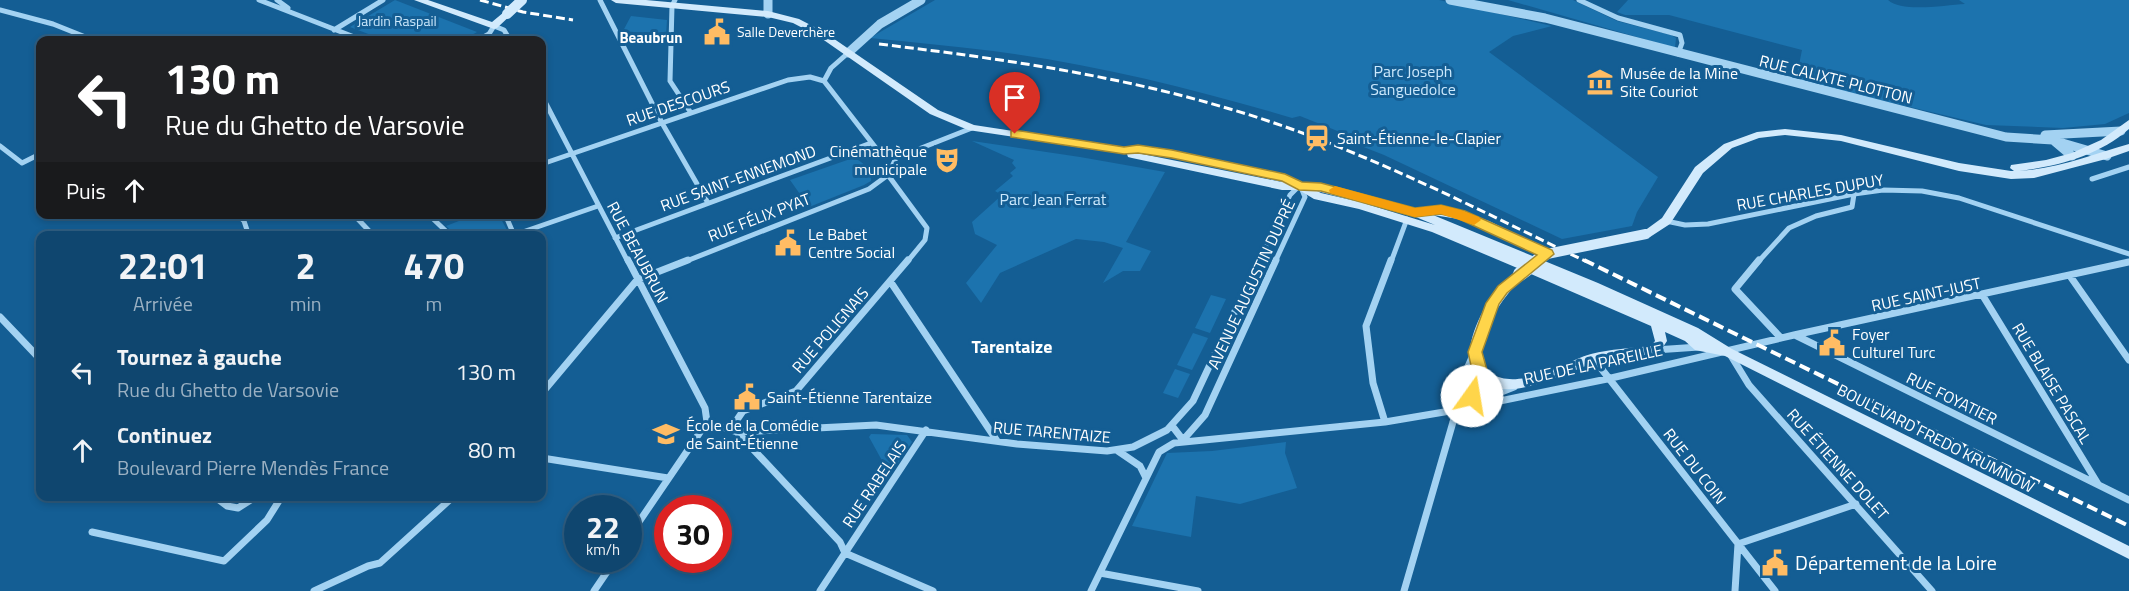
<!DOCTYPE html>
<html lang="fr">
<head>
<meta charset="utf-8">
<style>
  :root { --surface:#0f466f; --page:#184d74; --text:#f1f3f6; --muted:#9bb1c3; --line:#2f5e82 }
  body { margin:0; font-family:"Titillium Web",sans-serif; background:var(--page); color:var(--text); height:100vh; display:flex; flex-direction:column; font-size:22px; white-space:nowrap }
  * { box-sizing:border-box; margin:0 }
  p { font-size:20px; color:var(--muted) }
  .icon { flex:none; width:33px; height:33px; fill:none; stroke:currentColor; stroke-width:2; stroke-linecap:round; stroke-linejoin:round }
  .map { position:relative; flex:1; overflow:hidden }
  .sheet { position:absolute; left:36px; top:231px; width:510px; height:270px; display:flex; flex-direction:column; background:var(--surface); border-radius:12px; box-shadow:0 3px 9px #0003,0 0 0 2px var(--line) }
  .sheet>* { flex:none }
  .banner { position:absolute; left:36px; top:36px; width:510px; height:183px; border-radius:12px; box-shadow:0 3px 9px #0003,0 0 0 2px var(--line); background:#202124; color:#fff; overflow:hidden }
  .speed { position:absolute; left:564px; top:495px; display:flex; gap:12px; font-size:30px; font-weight:700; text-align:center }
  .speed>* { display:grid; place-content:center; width:78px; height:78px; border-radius:50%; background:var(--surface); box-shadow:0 3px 9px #0003,0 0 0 2px var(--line); line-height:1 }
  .speed small { font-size:15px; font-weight:400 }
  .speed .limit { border:9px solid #d22; background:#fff; color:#111 }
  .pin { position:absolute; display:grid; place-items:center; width:51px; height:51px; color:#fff; margin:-62px -26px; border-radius:50% 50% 50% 0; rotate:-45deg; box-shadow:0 0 6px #0007 }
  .pin .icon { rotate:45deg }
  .me { position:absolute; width:66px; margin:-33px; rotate:13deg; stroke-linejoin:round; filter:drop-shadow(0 0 4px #0008) }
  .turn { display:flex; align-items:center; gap:21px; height:126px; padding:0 30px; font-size:27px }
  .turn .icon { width:78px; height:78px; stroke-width:2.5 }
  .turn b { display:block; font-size:42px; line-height:51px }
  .then { display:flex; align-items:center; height:57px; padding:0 30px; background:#0003; gap:12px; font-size:22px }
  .eta { display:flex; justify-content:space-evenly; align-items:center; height:102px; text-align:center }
  .eta b { font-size:36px; font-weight:700; line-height:42px }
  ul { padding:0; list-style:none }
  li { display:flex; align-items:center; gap:18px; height:78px; padding:0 30px }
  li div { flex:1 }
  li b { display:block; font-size:22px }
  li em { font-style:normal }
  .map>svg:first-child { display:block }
  .green { fill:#1c73ae }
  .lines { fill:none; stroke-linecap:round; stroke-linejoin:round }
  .minor-far1 { stroke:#a3d2f2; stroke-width:5 }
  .minor { stroke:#a3d2f2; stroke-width:7 }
  .tertiary { stroke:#a3d2f2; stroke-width:9 }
  .secondary { fill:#d2eafc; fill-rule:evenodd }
  .rail-far1 { stroke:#fff; stroke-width:3; stroke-dasharray:9 4; stroke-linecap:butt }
  .rail { stroke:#fff; stroke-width:4; stroke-dasharray:11 5; stroke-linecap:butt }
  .secondary-bridge-far1 { stroke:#d2eafc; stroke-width:10 }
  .secondary-bridge { stroke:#d2eafc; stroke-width:14 }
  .route { fill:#ffd54a; stroke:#a68a30; stroke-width:1.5 }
  .slow { fill:#f59e0b }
  .labels { text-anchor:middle; stroke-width:6; stroke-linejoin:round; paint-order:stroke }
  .far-park-label { font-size:14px; fill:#cbe8fc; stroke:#145e94 }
  .far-poi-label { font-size:14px; fill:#fff; stroke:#145e94; text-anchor:start }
  .far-neighbourhood-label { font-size:15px; font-weight:bold; fill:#fff; stroke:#145e94 }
  .park-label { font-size:16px; fill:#cbe8fc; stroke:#145e94 }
  .poi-label { font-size:16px; fill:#fff; stroke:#145e94; text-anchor:start }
  .street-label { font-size:16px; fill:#fff; stroke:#145e94 }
  .neighbourhood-label { font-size:18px; font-weight:bold; fill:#fff; stroke:#145e94 }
  .near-poi-label { font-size:20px; fill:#fff; stroke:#145e94; text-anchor:start }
</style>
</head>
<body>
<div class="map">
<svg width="2129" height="591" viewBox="0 0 2129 591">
  <rect width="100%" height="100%" fill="#145e94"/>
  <path class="green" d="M395,0L477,32L463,40H384L350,27Z
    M935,0H1439L1552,26L1513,36L1489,52L1658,177L1637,212L1632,226L1562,239L1384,155L1338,137L1340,132L1300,116L1292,118C1195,89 1094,64 993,51C953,46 911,42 870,38Z
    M1508,0H1573L1617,21L1671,35L1676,38L1675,48Z
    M1628,0H1888C1902,13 1945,5 1965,4L1959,0H2129V113L2105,124L2063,128L1986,125L1796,80L1802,50L1669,15H1625L1617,12Z
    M631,16L667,20L666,35L623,31Z
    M972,141L1080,157L1165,172L1126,242L1151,251L1140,271H1123L1103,283L1123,248L1104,242L1076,239L1000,273L981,303L966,283L997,245L975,234L972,222L1002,195L995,191L1013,176L1010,173L1016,168L1012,163L1014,160Z
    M853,158C862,160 872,171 871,181L864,185L809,207L790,180Z
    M477,214L499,215L509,234L456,235L446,226Z
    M1211,295L1226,299L1210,333L1195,328Z
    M1193,333L1208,338L1192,370L1177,365Z
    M1175,369L1190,374L1178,398L1163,393Z
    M871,434L907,435L912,442L890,475L869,437Z
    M1286,442L1285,453L1297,488L1240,504L1196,496L1191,537L1132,526L1167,453L1212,451Z"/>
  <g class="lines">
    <path class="minor-far1" d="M259,0L362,40
      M277,0L288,8
      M600,0L662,123L708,203
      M675,0L672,6L670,81L691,113
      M1579,0L1618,18L1680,35L1682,43L1678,54
      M0,10L53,24L93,40
      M334,30L383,0
      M478,40L489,34L494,26L504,30L510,40
      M848,53L831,68L824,81L879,152L896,158
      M542,96L628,262
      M0,146L22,163L40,154
      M896,158L972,128
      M542,164L788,80L810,77L824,81
      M888,175L927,228L925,240L907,262
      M2092,179L2129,167
      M237,214L244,221L249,236
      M353,214L374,236
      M428,214L451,236
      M505,214L514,235L598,206
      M1666,221L1685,225L1708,224L1854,194L1883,190L1922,191L1959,198L2129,254
      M615,238L871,143
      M684,262L869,189L888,175L896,158
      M1259,262L1290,195L1300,185L1305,197L1275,262
      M1391,262L1407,219
      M1758,262L1789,228L1816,216L1852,207L1854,194"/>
    <path class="minor" d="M628,260L705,408L707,422
      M908,260L890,281L997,441
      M1759,260L1735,289L1781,338
      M2070,276L2129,360
      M1983,296L2098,484
      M0,317L40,359
      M1795,335L2129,500
      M1655,350L1699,347
      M1730,354L1749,385L1932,591
      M1593,358L1775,591
      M542,393L637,280L688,260
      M1471,404L1514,387
      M1457,409L1472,396L1479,370
      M707,422L737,432L876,425L1017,444L1107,451L1133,447L1167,430L1193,401L1259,260
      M1385,422L1373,383L1366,326L1391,260
      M1173,427L1183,440
      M730,430L743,411L796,391L890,281
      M737,432L840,542L845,553
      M1183,440L1205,415L1276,260
      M1118,451L1140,466L1146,478
      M542,458L668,478
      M219,496V500L227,506L238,508L257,496
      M92,532L224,561L267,520L282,496
      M628,538L707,422
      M845,553L933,591
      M1100,573L1198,591
      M314,591L368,566L380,563L454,496
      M594,591L615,560
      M820,591L926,430
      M1091,591L1159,452L1174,443L1385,422L1456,410L1607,379L1794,335L2129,262
      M1404,591L1453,422L1463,378L1474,353
      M1735,591L1738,544L1856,504"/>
    <path class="tertiary" d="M768,0V14
      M1450,0L1545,18L2006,137L2053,140L2072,156
      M848,53L880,24L921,0
      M2045,135L2121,131
      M2059,142L2107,156"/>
    <path class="secondary" d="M414,0H428L492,22L504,12H510L512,14L497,28L494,29Z
      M611,0H646L768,11L799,19L824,32L938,110L974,125L1124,148L1138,146L1172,151L1285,174L1303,183H1321L1417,209L1436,207L1452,209L1489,221L1551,251L1553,254L1547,258L1543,257L1465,220L1433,215L1598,283L1698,328L1732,349L2129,546V559L1725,356L1695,350L1685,341L1665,332L1667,341L1659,353L1655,355C1635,357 1615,358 1596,363C1566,370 1501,411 1476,374C1471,367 1468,357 1470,348C1475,318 1493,291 1516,271L1522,270L1432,232L1359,209L1314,199L1299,190H1282L1132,158L1128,157L1127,154L968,130L930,114L818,36L793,23L768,17L616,3ZM1137,153L1172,157L1284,182H1282ZM1317,191L1411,215L1435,225L1360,202L1321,193ZM1524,271L1651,326L1655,341L1651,346C1631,348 1611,349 1591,354C1563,362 1518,392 1491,373C1483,367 1481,356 1482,348C1488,319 1503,296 1524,277L1526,274Z
      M2129,120V129C2098,156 2059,166 2019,171C2057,169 2093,154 2129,144V151L2106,159L2034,178L2011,179L1959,171L1841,141L1785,135L1759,138L1732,148L1703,173L1670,224L1650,237H1642L1640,234L1662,218L1695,167L1724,144L1757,132L1785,129L1841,135L1959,163L2011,171H2014L2010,168L2011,165L2046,160L2072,153L2101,140Z"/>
    <path class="rail-far1" d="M480,0L523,12L573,20
      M879,44C995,58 1111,74 1223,107C1350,143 1469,205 1587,262"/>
    <path class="rail" d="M1584,260L2129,526"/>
    <path class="secondary-bridge-far1" d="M507,14L522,0
      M1537,262L1547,254L1646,234"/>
    <path class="secondary-bridge" d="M1520,274L1539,260"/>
  </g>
  <path class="route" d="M1015,130L1124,147L1138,145L1172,150L1285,174L1302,182L1321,183L1415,208L1441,205L1465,211L1552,250L1554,254L1507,293L1499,304L1482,352L1487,370L1477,400H1467L1465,396L1472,370L1468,352L1486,303L1498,286L1537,255L1457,218L1441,214L1415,217L1321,191L1299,190L1282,181L1172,158L1138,153L1124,154L1011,137V131Z"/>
  <path class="slow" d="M1335,186L1415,208L1441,205L1461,210L1479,217L1481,220L1474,225L1441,214L1415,217L1330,193L1329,190Z"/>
  <defs>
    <g id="civic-bare" transform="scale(2.07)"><path d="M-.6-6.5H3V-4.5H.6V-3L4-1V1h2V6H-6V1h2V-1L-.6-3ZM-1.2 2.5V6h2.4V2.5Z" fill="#ffbc64" stroke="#145e94" stroke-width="2.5" paint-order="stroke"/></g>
    <g id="museum-bare" transform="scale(2.07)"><path d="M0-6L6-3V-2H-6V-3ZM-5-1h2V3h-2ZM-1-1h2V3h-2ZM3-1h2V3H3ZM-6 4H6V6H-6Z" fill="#ffbc64" stroke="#145e94" stroke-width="2.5" paint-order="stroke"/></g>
    <g id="station-bare" transform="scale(2.07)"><path d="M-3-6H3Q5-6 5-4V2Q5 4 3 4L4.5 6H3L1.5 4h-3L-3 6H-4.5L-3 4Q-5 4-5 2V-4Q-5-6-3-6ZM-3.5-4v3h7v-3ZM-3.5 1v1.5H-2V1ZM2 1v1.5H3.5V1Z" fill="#ffbc64" stroke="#145e94" stroke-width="2.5" paint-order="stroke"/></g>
    <g id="theatre-bare" transform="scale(2.07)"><path d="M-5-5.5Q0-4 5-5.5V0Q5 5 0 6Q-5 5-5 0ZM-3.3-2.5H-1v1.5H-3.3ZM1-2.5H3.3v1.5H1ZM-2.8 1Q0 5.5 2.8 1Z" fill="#ffbc64" stroke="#145e94" stroke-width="2.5" paint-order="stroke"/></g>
    <g id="university-bare" transform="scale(2.07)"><path d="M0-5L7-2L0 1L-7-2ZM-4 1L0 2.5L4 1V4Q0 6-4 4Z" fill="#ffbc64" stroke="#145e94" stroke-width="2.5" paint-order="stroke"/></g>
  </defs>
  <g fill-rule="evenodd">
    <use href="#civic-bare" x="717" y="32"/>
    <use href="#museum-bare" x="1600" y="82"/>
    <use href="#station-bare" x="1317" y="138"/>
    <use href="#theatre-bare" x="947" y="160"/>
    <use href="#civic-bare" x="788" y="243"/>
    <use href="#civic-bare" x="1832" y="343"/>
    <use href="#civic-bare" x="747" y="397"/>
    <use href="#university-bare" x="666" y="434"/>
    <use href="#civic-bare" x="1775" y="563"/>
  </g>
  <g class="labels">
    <g class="far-park-label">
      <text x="397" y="26">Jardin Raspail</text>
    </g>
    <g class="far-poi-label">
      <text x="737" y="37">Salle Deverchère</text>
    </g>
    <g class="far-neighbourhood-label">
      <text x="651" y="43">Beaubrun</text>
    </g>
    <g class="park-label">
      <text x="1413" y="77">Parc Joseph<tspan x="1413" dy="18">Sanguedolce</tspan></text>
      <text x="1053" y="205">Parc Jean Ferrat</text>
    </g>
    <g class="poi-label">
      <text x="1620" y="79">Musée de la Mine<tspan x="1620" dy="18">Site Couriot</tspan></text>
      <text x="1337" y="144">Saint-Étienne-le-Clapier</text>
      <text x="927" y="157" text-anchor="end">Cinémathèque<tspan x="927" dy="18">municipale</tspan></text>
      <text x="808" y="240">Le Babet<tspan x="808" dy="18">Centre Social</tspan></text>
      <text x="1852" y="340">Foyer<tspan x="1852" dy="18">Culturel Turc</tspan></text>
      <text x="767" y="403">Saint-Étienne Tarentaize</text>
      <text x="686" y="431">École de la Comédie<tspan x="686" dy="18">de Saint-Étienne</tspan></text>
    </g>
    <g class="street-label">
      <text transform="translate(1836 79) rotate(14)" y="6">RUE CALIXTE PLOTTON</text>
      <text transform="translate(678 103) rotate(-19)" y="6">RUE DESCOURS</text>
      <text transform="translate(738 178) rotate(-20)" y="6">RUE SAINT-ENNEMOND</text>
      <text transform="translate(1810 192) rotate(-10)" y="6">RUE CHARLES DUPUY</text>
      <text transform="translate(759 217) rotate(-21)" y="6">RUE FÉLIX PYAT</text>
      <text transform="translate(638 252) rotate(62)" y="6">RUE BEAUBRUN</text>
      <text transform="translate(1251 284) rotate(-65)" y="6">AVENUE AUGUSTIN DUPRÉ</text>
      <text transform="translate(1926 294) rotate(-12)" y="6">RUE SAINT-JUST</text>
      <text transform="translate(830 330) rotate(-49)" y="6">RUE POLIGNAIS</text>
      <text transform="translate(1593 364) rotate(-12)" y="6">RUE DE LA PAREILLE</text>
      <text transform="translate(2052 383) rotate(59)" y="6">RUE BLAISE PASCAL</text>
      <text transform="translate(1952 398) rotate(26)" y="6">RUE FOYATIER</text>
      <text transform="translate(1052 432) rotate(5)" y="6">RUE TARENTAIZE</text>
      <text transform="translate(1936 438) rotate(27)" y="6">BOULEVARD FREDO KRUMNOW</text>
      <text transform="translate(1838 464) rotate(48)" y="6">RUE ÉTIENNE DOLET</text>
      <text transform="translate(1695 466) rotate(52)" y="6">RUE DU COIN</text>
      <text transform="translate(874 484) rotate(-56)" y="6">RUE RABELAIS</text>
    </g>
    <g class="neighbourhood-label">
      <text x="1012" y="353">Tarentaize</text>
    </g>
    <g class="near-poi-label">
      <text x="1795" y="570">Département de la Loire</text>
    </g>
  </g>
</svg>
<div class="speed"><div>22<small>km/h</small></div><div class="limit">30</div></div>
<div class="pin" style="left:1015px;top:134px;background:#d93025"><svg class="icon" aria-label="arrive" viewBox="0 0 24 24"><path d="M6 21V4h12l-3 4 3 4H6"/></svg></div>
<svg class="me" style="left:1472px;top:396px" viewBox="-20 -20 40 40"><circle r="19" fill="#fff"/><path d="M0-13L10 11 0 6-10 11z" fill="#ffd54a"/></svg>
<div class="banner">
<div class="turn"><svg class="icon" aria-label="left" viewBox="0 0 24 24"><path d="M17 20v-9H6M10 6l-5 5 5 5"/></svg><div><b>130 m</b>Rue du Ghetto de Varsovie</div></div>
<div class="then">Puis<svg class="icon" aria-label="ahead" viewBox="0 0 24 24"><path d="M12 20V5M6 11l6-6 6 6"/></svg></div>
</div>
<section class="sheet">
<div class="eta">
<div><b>22:01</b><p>Arrivée</p></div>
<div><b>2</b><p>min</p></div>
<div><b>470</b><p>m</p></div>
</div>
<ul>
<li><svg class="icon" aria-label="left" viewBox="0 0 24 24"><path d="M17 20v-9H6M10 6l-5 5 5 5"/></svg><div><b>Tournez à gauche</b><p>Rue du Ghetto de Varsovie</p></div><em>130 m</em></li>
<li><svg class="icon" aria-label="ahead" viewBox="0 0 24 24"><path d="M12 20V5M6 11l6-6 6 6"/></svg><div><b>Continuez</b><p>Boulevard Pierre Mendès France</p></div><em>80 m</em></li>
</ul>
</section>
</div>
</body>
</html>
